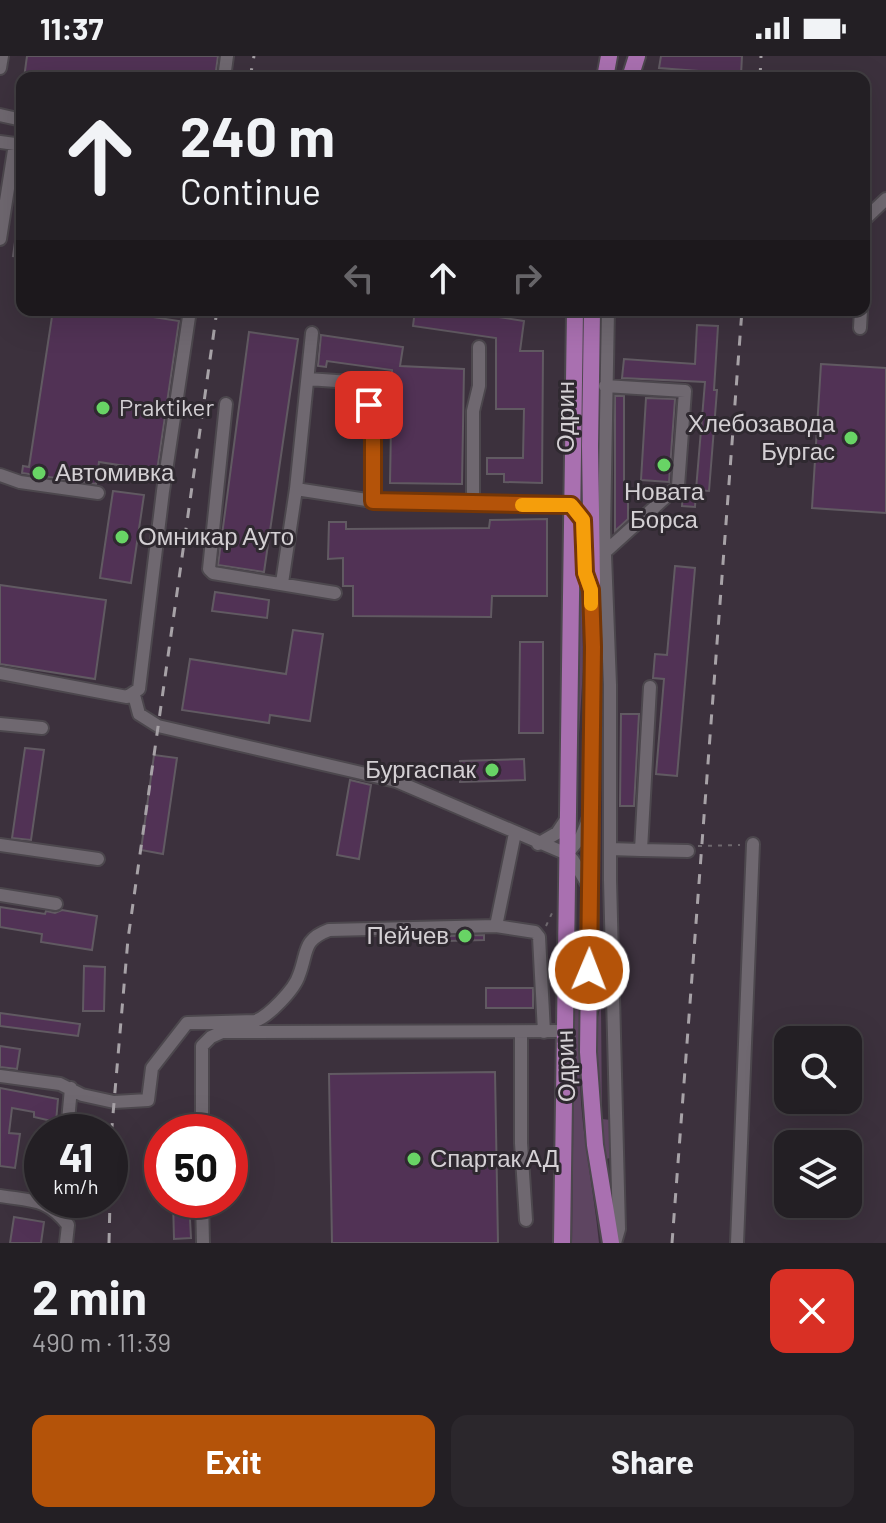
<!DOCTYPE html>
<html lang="en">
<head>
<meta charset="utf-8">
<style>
  :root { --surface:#231f24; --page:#2b272c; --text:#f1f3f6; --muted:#a3a2a6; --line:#403d41; --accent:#b45309 }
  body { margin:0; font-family:Barlow,sans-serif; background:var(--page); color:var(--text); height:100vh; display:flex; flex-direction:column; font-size:30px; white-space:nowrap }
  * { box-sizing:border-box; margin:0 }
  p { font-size:26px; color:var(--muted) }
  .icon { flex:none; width:44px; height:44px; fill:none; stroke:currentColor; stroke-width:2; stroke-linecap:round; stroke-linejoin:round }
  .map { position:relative; height:1187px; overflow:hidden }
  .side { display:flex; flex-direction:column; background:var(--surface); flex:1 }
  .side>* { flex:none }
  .top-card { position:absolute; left:16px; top:16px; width:854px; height:244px; border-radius:16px; box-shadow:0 8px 32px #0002,0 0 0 2px var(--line); background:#231f24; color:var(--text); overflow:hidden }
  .tools { position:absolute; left:774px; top:970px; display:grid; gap:16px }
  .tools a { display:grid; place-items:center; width:88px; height:88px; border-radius:16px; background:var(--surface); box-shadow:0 8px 32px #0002,0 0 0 2px var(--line); font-size:40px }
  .speed { position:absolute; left:24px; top:1058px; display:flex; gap:16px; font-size:40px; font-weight:700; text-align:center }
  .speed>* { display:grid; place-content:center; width:104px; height:104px; border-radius:50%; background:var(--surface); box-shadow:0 8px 32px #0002,0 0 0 2px var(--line); line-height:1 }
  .speed small { font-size:20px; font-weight:400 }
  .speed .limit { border:12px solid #d22; background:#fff; color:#111 }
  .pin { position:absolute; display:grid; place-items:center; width:68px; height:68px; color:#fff; margin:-34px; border-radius:16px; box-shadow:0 4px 12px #0006 }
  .me { position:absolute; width:88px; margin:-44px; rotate:1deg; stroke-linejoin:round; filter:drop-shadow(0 0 6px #0008) }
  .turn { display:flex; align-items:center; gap:28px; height:168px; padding:0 32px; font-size:36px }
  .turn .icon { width:104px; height:104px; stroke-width:2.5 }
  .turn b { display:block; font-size:56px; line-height:68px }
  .lanes { display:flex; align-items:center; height:76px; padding:0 32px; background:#0003; justify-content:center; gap:40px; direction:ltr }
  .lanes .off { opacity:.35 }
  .round { display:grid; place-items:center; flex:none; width:84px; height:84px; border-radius:16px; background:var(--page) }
  .headline { display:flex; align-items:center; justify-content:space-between; height:136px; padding:0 32px }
  h1 { font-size:48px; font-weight:700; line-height:60px }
  .cta { display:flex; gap:16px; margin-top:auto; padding:16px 32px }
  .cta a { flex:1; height:92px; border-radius:16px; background:var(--accent); color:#fff; font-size:32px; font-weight:700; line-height:92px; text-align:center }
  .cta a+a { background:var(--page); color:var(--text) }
  .status { display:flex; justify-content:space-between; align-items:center; height:56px; padding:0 40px; background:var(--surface); direction:ltr }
  .status svg { height:22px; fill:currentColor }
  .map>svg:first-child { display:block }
  .built { fill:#3c313d; fill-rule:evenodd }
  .green { fill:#5e4561 }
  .building { fill:#513255; stroke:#615a62; stroke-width:2 }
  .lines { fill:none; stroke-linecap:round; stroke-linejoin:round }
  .minor-casing { stroke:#4c474d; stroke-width:16 }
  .major-casing { stroke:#4c474d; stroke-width:20 }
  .path { stroke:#6e686e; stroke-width:2; stroke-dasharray:4 6; stroke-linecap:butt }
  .minor { stroke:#6f6870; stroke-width:12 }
  .major { stroke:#a970b0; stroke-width:16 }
  .rail { stroke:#a7a2a7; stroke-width:3; stroke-dasharray:10 10; stroke-linecap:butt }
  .route-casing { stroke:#753606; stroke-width:20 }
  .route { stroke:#b45309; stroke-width:14 }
  .slow { stroke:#f59e0b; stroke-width:14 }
  .poi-dot { fill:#68d465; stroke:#2f2930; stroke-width:3 }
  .labels { text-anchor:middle; stroke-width:6; stroke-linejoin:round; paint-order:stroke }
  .poi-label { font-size:24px; fill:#d4d0d4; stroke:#2f2930; text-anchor:start }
  .street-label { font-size:24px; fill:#d4d0d4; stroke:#2f2930 }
</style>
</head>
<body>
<div class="status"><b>11:37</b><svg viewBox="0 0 49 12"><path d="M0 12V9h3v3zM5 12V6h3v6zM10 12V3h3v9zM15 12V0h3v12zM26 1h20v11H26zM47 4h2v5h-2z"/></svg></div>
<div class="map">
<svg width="886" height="1187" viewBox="0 0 886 1187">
  <rect width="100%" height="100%" fill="#2f2930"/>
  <path class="built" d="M0,0H886V1187H0ZM22,22H864V254H22ZM788,984H848V1044H788ZM42,1076H110V1144H42ZM162,1076H230V1144H162ZM788,1088H848V1148H788Z"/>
  <path class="green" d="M579,504H582L583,613L579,677H577Z
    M575,902C586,926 578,998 580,1029C582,1082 594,1134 599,1187H572Z
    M601,949L602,1063L611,1064L610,1102L606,1103C600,1061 588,988 601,949Z"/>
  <path class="building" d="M27,0H218L215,22H24Z
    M661,0H742L741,19L731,18V22H698V15L659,12Z
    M17,172L22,173V201L13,200Z
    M53,254H108L179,265L157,415L99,406L96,428L22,417L23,410L29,411Z
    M415,254H453L524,265L520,295H543L542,427L504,426V418H487V402H523L524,353H496V282L413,270Z
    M697,269L718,270L714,334H717L709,435L696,434L705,326L622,322L624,303L695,308Z
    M249,276L298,283L264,516L218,509Z
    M321,279L403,291L400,310L464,313L462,428L390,427L392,314L327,305L326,311L318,310Z
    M821,308L886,312V457L812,452Z
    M615,340H624V427H628V463L615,475Z
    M646,342L675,343L669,426L641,424Z
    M686,433L696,434L695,451L682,450L683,438Z
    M113,435L144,439L131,527L100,522Z
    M547,463V540H492L491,561L353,560V530H343V502L328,503L329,466H346V473L489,472L490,464Z
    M675,510L695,512L677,720L656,718L664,623L653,622L655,598L667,599Z
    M0,529L106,544L95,623L0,608Z
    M215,536L269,544L267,562L212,555Z
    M293,574L323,578L310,665L270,659L269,667L182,654L190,603L286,618Z
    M520,586H543V677H519Z
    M621,658H639L634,750H620Z
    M25,692L44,694L31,784L12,782Z
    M154,699L177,702L163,798L141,794Z
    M524,703L525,724L460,726V705Z
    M350,724L371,729L359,803L337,799Z
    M0,851L45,858L46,855L55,857L62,854L97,860L92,894L41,886L42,878L0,871Z
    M484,879V884L447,885V880Z
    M84,910L105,911L104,955H83Z
    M486,932H533V952H486Z
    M0,957L80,968L78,980L0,970Z
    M0,990L20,993L17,1013L0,1011Z
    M495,1016L498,1187H332L329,1018Z
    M0,1032L58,1043L56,1066L34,1061V1056L12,1052L9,1077L20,1078L15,1112L0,1110Z
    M173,1144H189L191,1182L174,1183Z
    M14,1161L44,1166L41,1187H10Z"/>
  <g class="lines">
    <g class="minor-casing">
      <path id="minor" d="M0,12L2,0
        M224,22L227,0
        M0,59L22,64
        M0,86L15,88L0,183
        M864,164L886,143
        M608,254L604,473L610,629V824L619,1173L615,1187
        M860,272L861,254
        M308,323L364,327L369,332V365L373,380V445
        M226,348L209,513L213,517L335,537
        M0,419L20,426L98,437
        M296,433L373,445L571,449
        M473,448V355L479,330V291
        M604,497L678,430L685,335L605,330
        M282,527L296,433L312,277
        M0,617L127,641L139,633L163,435L190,254
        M134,639L139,658L158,670L396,725L567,798L573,804L589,831
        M0,668L42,672
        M538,788L557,777L567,762
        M0,789L98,803
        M610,793L641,794L650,631
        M641,794L688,795
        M567,798L581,781L588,764
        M0,839L56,848
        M496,870L515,777
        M521,976V1087L526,1164
        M0,1020L60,1028L82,1039L114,1046L148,1044L152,1012L187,967L255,965C268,961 295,933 299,919C308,896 302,884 329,874L496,870L535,876L539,881L544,976
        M67,1076L71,1032
        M202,1076V990L211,981L222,976L565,975
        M0,1140C32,1145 47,1142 68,1169L66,1187
        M202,1144L203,1187
        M737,1187L753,788"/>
    </g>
    <g class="major-casing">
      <path id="major" d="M605,22L609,0
        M630,22L637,0
        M592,254L590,390L593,591L588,996L595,1089L611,1187
        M562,1187L575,254"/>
    </g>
    <path class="path" d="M698,790L740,789
      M546,870L553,855"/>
    <use href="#minor" class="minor"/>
    <use href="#major" class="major"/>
    <path class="rail" d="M250,22L254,0
      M760,22L761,0
      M110,1137L111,1082L128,883L217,254
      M109,1187L110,1144
      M672,1187L742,254"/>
  </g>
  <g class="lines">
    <g class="route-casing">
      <path id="route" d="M369,349V365L373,380V445L571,449L583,464L585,517L591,534L593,591L589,914"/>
    </g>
    <use href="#route" class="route"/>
    <path class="slow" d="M522,449H571L583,464L585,517L591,534V548"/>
  </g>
  <g class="poi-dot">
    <circle cx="103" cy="352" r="8"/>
    <circle cx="851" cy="382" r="8"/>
    <circle cx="664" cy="409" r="8"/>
    <circle cx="39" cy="417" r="8"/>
    <circle cx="122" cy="481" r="8"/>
    <circle cx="492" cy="714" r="8"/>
    <circle cx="465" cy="880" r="8"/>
    <circle cx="414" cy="1103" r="8"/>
  </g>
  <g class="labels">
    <g class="poi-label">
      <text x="119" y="360">Praktiker</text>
      <text x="835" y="376" text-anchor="end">Хлебозавода<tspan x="835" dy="28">Бургас</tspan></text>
      <text x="55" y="425">Автомивка</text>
      <text x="664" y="444" text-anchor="middle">Новата<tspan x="664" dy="28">Борса</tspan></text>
      <text x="138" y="489">Омникар Ауто</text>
      <text x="476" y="722" text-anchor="end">Бургаспак</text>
      <text x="449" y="888" text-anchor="end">Пейчев</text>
      <text x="430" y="1111">Спартак АД</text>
    </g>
    <g class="street-label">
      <text transform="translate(566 361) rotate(-90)" y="8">Одрин</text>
      <text transform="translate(566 1010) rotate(-92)" y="8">Одрин</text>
    </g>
  </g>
</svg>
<div class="tools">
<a><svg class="icon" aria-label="search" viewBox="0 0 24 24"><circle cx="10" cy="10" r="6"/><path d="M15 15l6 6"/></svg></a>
<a><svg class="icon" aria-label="layers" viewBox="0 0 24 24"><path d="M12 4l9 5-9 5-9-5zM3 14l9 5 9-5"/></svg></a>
</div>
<div class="speed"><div>41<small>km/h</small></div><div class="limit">50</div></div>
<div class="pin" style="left:369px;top:349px;background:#d93025"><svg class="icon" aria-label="arrive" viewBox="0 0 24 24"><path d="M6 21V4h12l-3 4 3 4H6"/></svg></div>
<svg class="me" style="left:589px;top:914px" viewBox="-20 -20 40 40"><circle r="17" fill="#b45309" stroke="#fff" stroke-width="3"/><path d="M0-11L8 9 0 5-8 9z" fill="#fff"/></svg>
<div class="top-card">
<div class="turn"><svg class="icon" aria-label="ahead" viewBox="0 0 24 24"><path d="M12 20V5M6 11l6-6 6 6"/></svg><div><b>240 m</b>Continue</div></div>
<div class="lanes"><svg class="icon off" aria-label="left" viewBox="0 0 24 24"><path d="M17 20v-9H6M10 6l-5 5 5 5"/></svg><svg class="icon" aria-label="ahead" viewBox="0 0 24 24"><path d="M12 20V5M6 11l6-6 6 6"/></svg><svg class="icon off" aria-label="right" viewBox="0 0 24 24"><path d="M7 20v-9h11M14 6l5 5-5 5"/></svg></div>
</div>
</div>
<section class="side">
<div class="headline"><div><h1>2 min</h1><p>490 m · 11:39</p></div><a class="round" style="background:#d93025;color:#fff"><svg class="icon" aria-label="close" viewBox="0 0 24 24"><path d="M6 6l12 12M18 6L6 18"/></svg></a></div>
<div class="cta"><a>Exit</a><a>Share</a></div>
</section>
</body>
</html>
